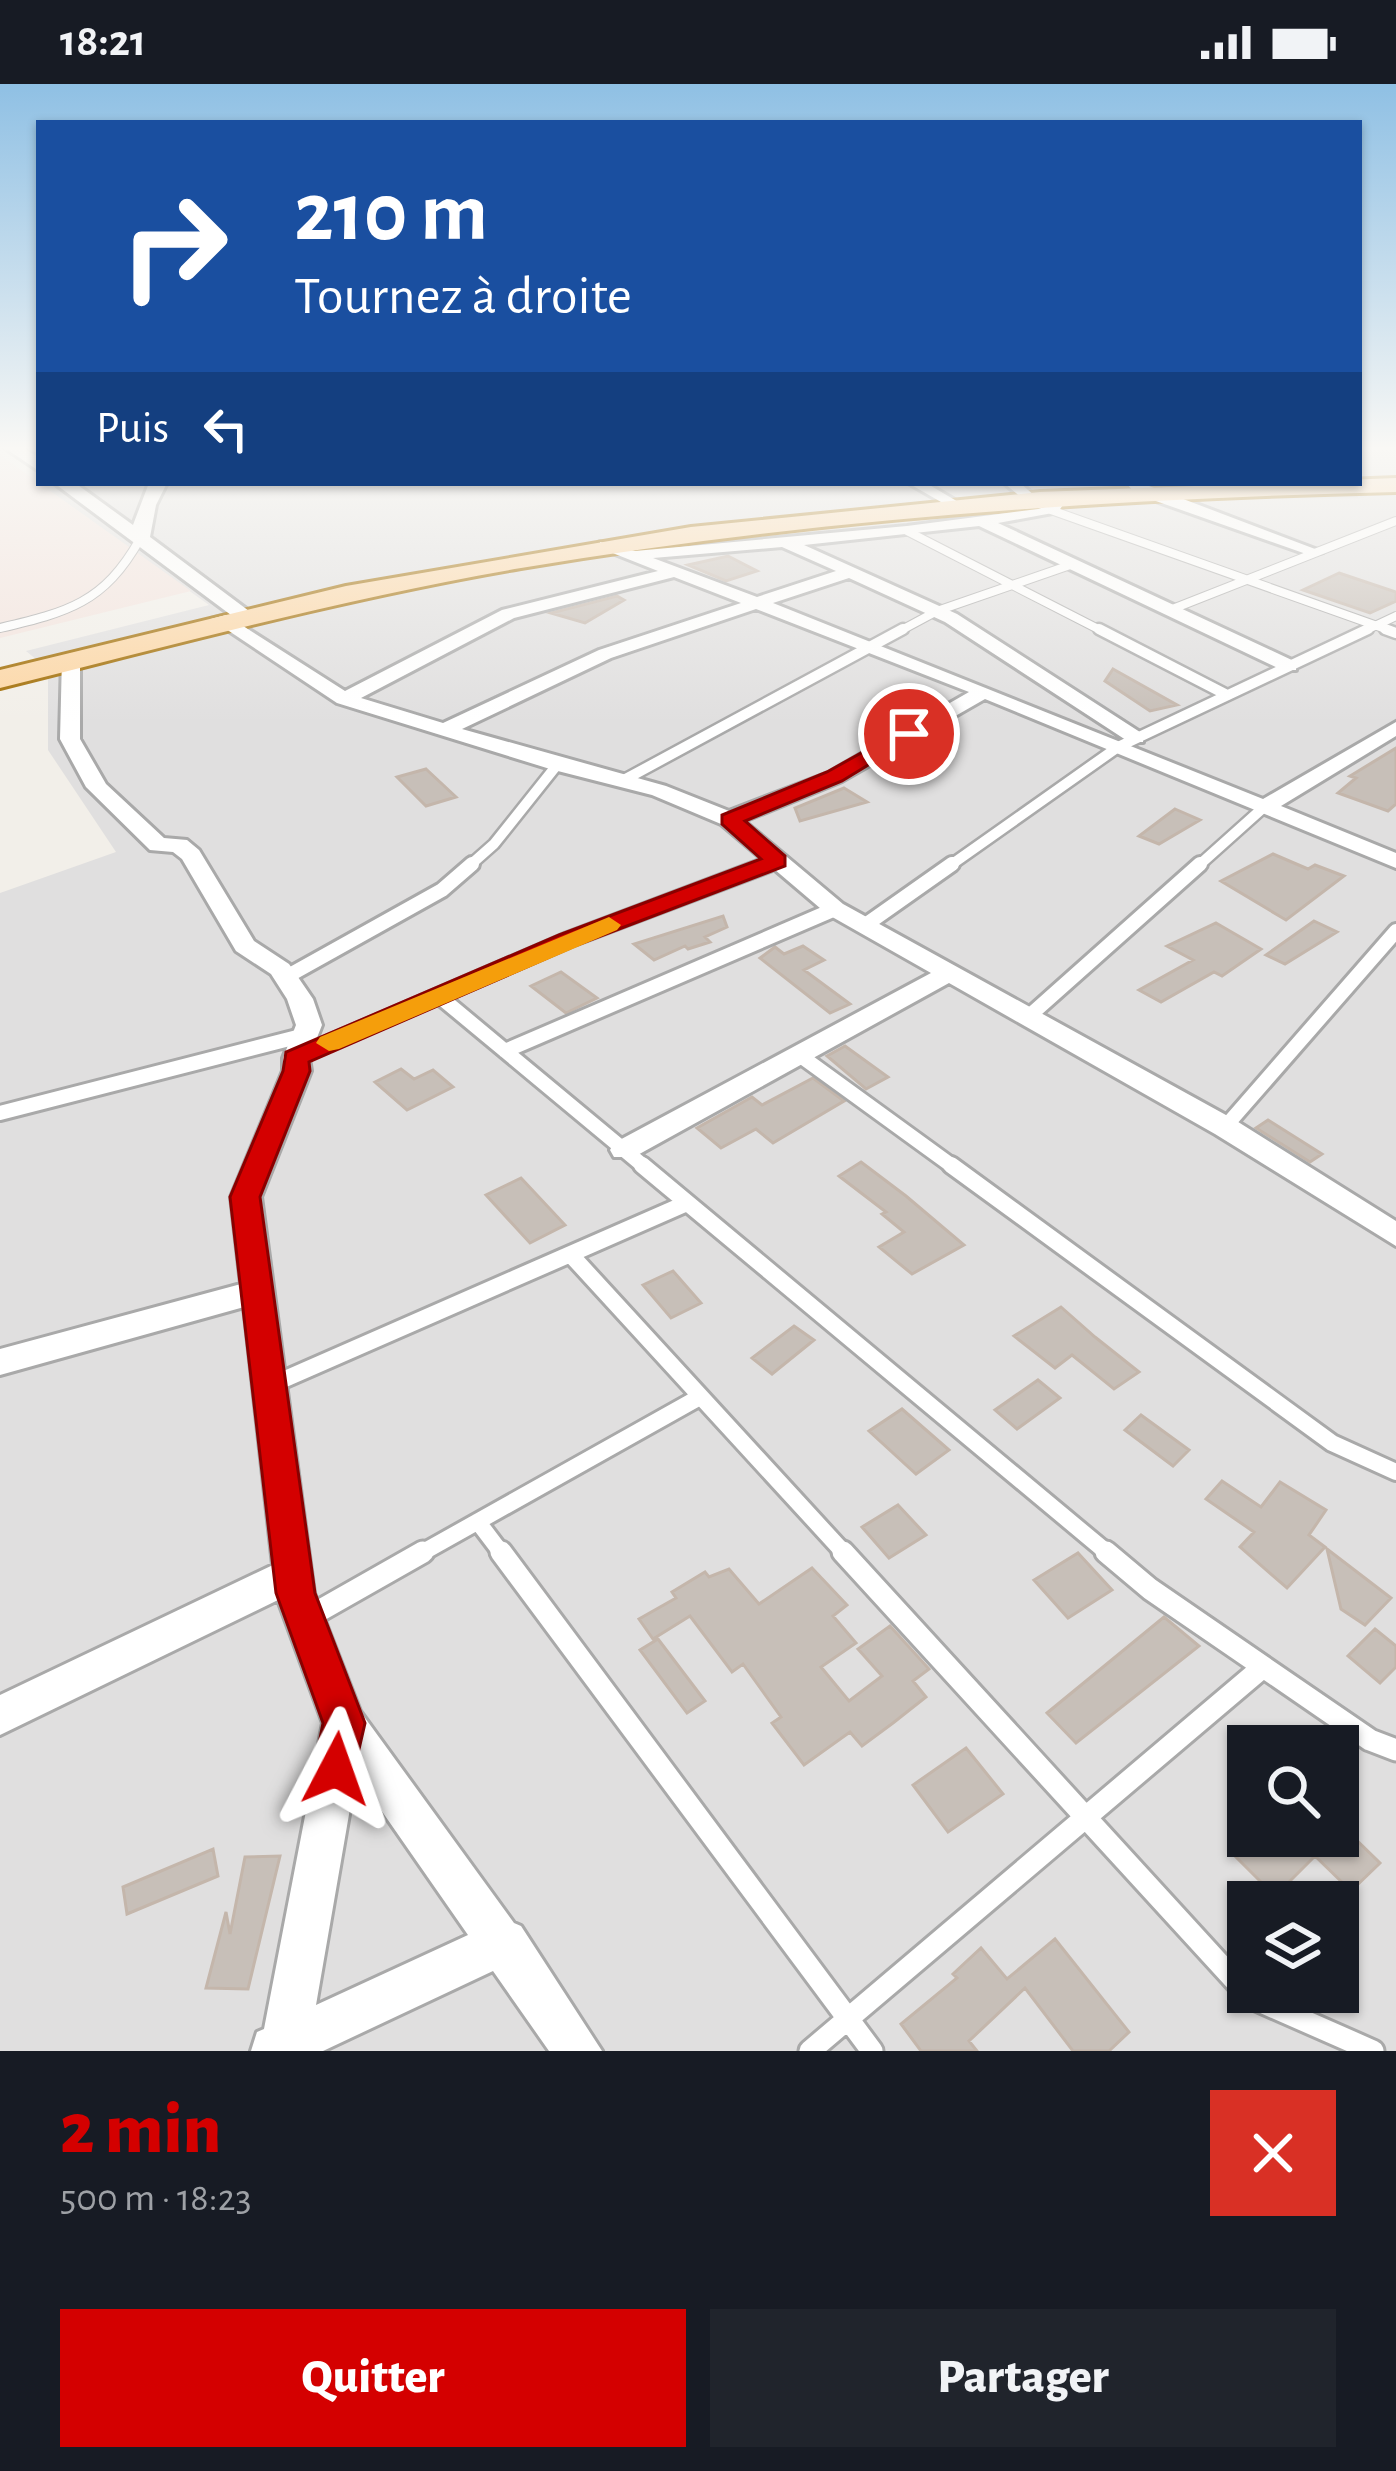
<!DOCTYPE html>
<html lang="fr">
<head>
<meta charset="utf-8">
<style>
  :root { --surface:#171b24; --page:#20242c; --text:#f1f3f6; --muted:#9ea1a6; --accent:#d40000 }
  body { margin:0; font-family:"Alegreya Sans",sans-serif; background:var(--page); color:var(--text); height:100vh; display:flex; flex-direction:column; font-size:45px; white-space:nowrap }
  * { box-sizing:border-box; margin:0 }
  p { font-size:39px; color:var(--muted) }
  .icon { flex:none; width:66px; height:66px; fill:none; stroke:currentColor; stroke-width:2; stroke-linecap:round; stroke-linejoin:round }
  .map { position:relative; height:1967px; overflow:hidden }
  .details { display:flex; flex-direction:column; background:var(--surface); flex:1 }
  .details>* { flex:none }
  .banner { position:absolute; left:36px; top:36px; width:1326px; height:366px; border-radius:0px; box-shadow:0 3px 9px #0004; background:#1a4fa0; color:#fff; overflow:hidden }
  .buttons { position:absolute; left:1227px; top:1641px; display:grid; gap:24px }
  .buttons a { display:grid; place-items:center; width:132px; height:132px; border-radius:0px; background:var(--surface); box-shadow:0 3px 9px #0004; font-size:60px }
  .pin { position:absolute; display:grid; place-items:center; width:102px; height:102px; color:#fff; margin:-51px; border:6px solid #fff; border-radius:50%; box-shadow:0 3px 12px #0007 }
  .me { position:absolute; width:132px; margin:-66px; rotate:4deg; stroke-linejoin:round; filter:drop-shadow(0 0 9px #0008) }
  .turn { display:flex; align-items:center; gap:42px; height:252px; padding:0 60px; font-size:54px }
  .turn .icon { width:156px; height:156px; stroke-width:2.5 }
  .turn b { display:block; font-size:84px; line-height:102px }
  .then { display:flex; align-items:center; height:114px; padding:0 60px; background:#0003; gap:24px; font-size:45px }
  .round { display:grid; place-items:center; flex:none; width:126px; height:126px; border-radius:0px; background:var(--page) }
  .head { display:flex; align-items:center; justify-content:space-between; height:204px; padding:0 60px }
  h1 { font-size:72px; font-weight:800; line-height:90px; color:var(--accent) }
  .primary-button { display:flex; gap:24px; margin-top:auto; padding:24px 60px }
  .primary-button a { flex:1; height:138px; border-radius:0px; background:var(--accent); color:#fff; font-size:48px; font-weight:800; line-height:138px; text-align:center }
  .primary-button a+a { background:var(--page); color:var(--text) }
  .status { display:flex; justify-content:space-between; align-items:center; height:84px; padding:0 60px; background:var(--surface); direction:ltr }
  .status svg { height:33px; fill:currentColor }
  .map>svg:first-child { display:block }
  .residential { fill:#e0dfdf; fill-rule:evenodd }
  .military { fill:#f3e3dd }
  .building { fill:#c7bfb8; stroke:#c4b6ab; stroke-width:3 }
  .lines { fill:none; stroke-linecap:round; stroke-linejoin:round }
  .service-far4-casing { stroke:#a9a9a9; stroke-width:10 }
  .service-far3-casing { stroke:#a9a9a9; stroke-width:15 }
  .service-far2-casing { stroke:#a9a9a9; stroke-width:20 }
  .service-far1-casing { stroke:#a9a9a9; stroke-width:22 }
  .service-casing { stroke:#a9a9a9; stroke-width:27 }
  .minor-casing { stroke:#a9a9a9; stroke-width:6 }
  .tertiary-casing { stroke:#a9a9a9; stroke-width:6 }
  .primary-casing { stroke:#a06b00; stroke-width:6 }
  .service-far4 { stroke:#fff; stroke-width:8 }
  .service-far3 { stroke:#fff; stroke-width:10 }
  .service-far2 { stroke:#fff; stroke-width:14 }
  .service-far1 { stroke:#fff; stroke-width:16 }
  .service { stroke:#fff; stroke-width:21 }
  .minor { fill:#fff; fill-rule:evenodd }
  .tertiary { fill:#fff; fill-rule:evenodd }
  .primary { fill:#fcd6a4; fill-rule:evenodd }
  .route { fill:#d40000; stroke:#8a0000; stroke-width:3 }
  .slow { fill:#f59e0b }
</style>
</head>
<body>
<div class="status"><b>18:21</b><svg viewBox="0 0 49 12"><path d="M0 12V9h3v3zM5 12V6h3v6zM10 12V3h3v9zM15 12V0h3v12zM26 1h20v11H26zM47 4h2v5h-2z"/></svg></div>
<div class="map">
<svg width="1396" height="1967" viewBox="0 0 1396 1967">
  <rect width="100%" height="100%" fill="#f2efe9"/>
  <path class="residential" d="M1359,364H1396V1967H0V809L116,768L48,666V585L26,567L209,521L39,399H1359ZM1248,1662H1338V1752H1248ZM1248,1818H1338V1908H1248Z"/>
  <path class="military" d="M0,371L39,399L191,507L0,554Z"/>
  <path class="building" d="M728,472L757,487L726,497L688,481Z
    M1339,489L1396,508V517L1370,529L1303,506Z
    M617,512L624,516L585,539L551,529Z
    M1113,585L1177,621L1150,627L1105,597Z
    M1396,664V720L1388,727L1338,709L1356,694L1350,692Z
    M426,685L456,713L426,722L397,693Z
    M844,704L867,718L800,737L795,724Z
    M1175,725L1200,736L1159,760L1139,752Z
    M1273,770L1308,785L1315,781L1344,792L1286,836L1221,797Z
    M723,832L727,843L705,853L710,858L688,865L685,862L654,876L634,860Z
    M1314,837L1337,848L1285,880L1266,871Z
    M1216,839L1261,865L1222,892L1214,888L1161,918L1139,906L1193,876L1167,862Z
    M803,862L824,876L804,886L850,920L830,929L760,874L775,863L784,870Z
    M561,888L597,914L566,929L531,902Z
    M845,962L888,993L866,1005L827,972Z
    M401,985L414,995L433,986L453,1003L407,1026L375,998Z
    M813,994L844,1017L773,1059L756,1045L721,1064L697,1044L752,1013L762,1021Z
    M1268,1036L1322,1070L1310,1078L1256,1044Z
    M861,1078L906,1112L964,1161L912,1190L879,1163L904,1148L882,1130L886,1128L839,1092Z
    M521,1094L565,1141L530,1159L486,1111Z
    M673,1187L701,1219L671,1234L643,1201Z
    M1061,1223L1095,1253L1139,1288L1114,1305L1072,1271L1055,1284L1014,1252Z
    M794,1242L814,1256L772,1290L752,1274Z
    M1038,1296L1060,1314L1017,1345L995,1326Z
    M902,1325L949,1366L916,1390L869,1347Z
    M1141,1331L1189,1366L1173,1382L1125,1346Z
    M1222,1397L1261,1423L1280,1398L1326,1426L1309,1451L1325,1463L1287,1504L1240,1463L1254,1448L1206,1415Z
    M898,1421L926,1451L889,1474L862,1443Z
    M1327,1465L1391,1514L1365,1541L1341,1525Z
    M1078,1469L1112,1506L1068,1534L1034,1496Z
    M812,1484L847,1521L833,1532L856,1559L821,1583L849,1617L882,1592L858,1565L890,1542L929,1585L913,1597L926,1613L893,1639L862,1662L850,1648L804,1681L772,1639L781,1633L743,1580L732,1588L690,1532L653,1555L639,1535L676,1514L672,1508L705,1488L709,1493L729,1485L759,1520Z
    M1164,1533L1199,1562L1076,1659L1047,1629Z
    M1375,1545L1396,1562V1583L1380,1599L1348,1572Z
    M658,1555L705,1617L687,1629L640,1566Z
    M966,1664L1003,1710L948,1748L913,1701Z
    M1338,1738L1380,1779L1351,1807L1315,1772L1275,1812L1231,1768L1248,1752H1338Z
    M213,1765L218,1792L127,1830L123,1803Z
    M280,1772L248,1905L206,1904L226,1828L230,1850L245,1773Z
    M1055,1855L1129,1948L1109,1967H1073L1025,1904L969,1957L977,1967H921L901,1940L957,1894L953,1890L981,1864L1007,1895Z"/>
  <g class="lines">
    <g class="service-far4-casing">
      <path id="service-far4" d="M1051,426L1394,548
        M907,447L1104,548
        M1170,526L1396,437
        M0,544C68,528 104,519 140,455
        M898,548L937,527L1073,480
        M1362,548L1396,532"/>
    </g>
    <g class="service-far3-casing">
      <path id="service-far3" d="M1099,545L1227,611
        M1385,545L1396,549
        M622,697L903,545
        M468,783L494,760L557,681
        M761,783L777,777
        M948,783L1118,663L1368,545
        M1197,783L1264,723"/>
    </g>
    <g class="service-far2-casing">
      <path id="service-far2" d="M864,842L952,780
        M286,893L442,806L472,780
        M439,912L646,1084
        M1027,934L1200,780
        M505,967L835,825
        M798,970L955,1084
        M299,972L568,856L769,780
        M0,1029L305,951
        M1225,1043L1396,847"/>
    </g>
    <g class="service-far1-casing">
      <path id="service-far1" d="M642,1081L1110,1471
        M951,1081L1332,1359L1396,1388
        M571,1171L846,1471
        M269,1302L687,1119
        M478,1438L503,1471
        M418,1471L698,1314"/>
    </g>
    <g class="service-casing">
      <path id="service" d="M501,1468L872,1967
        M843,1468L1250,1913L1373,1967
        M1106,1468L1150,1505L1370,1656L1396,1666
        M305,1535L423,1468
        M810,1967L1263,1583"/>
    </g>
    <g class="minor-casing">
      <path id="minor" d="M908,399H926L960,419L948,422Z
        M1004,399H1020L1035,412L1023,415Z
        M1126,399H1141L1323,468L1309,471L1136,410Z
        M1058,408L1070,411L1058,428L998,439L1296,578V586H1282L979,442L804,461L957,530L1143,650V658H1129L945,538L849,494L773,519L1263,715L1396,638V652L1281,722L1396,769V784L985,615L842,697L744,737L843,820L1235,1036L1396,1137V1162L1215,1050L949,899L634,1073H614L610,1066L614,1059L931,889L827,830L721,740L652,711L550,685L337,619L211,535L226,531L345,607L502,526L658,487L600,464V458L635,467L907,442L1038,425L1048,422ZM782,463L836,487L757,513L653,474ZM674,493L741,519L599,566L443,639L361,614L514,534ZM756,525L969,608L828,689L729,727L666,702L462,645L611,574Z
        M71,569L80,574V655L106,700L164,754L187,756L199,766L254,857L289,880L313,915L322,941L309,974L311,987L261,1113L314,1509L360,1627L514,1839L521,1842L602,1967H549L493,1887L323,1967H251L257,1948L264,1945L323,1639L278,1516L0,1651V1611L273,1481L244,1223L0,1291V1265L241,1200L231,1113L283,987V974L296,941L287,915L271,890L236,867L182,775L173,768L150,766L86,703L60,655L62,574ZM356,1690L468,1851L316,1921Z"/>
    </g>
    <g class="tertiary-casing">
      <path id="tertiary" d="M5,364H24L39,374V387Z
        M54,399H75L133,441L149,399H167L156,421L150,453L253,530L242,536L235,534Z"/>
    </g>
    <g class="primary-casing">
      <path id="primary" d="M1396,394V408C1102,415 811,435 521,484C345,514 173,561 0,604V586L346,502L691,443L1040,408Z"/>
    </g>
    <use href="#service-far4" class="service-far4"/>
    <use href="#service-far3" class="service-far3"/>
    <use href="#service-far2" class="service-far2"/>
    <use href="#service-far1" class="service-far1"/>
    <use href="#service" class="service"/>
    <use href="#minor" class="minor"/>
    <use href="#tertiary" class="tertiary"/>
    <use href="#primary" class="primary"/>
  </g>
  <linearGradient id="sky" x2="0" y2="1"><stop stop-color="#8fc0e4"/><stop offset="0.57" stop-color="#f9f8f5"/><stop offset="1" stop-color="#f9f8f5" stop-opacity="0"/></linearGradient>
  <rect width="1396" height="639" fill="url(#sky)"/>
  <path class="route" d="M902,646L919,650L842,697L745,737L785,772V782L577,861L309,978L310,987L260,1113L315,1509L365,1639L351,1700L336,1706L321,1700L314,1685L323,1639L276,1509L230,1113L283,987L286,968L559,851L761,775L722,740V731L827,688Z"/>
  <path class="slow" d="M609,833L621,841L617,846L339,965L329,967L316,959L320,953Z"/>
</svg>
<div class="buttons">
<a><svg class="icon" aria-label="search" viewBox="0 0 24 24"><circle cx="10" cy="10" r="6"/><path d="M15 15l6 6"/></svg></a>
<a><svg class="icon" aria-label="layers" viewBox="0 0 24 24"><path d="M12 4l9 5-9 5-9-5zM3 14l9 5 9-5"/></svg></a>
</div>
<div class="pin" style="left:909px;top:650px;background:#d93025"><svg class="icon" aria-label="arrive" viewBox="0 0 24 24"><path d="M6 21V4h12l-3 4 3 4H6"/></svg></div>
<svg class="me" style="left:336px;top:1685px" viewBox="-20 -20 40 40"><path d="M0-17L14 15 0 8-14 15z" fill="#d40000" stroke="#fff" stroke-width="4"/></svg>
<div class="banner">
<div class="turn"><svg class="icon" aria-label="right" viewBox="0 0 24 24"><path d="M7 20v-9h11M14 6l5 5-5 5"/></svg><div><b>210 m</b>Tournez à droite</div></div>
<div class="then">Puis<svg class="icon" aria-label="left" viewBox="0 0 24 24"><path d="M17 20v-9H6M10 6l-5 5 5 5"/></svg></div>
</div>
</div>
<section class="details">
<div class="head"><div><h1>2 min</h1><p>500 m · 18:23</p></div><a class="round" style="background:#d93025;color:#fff"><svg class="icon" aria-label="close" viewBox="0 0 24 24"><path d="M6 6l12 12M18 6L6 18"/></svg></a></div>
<div class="primary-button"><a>Quitter</a><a>Partager</a></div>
</section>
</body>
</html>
